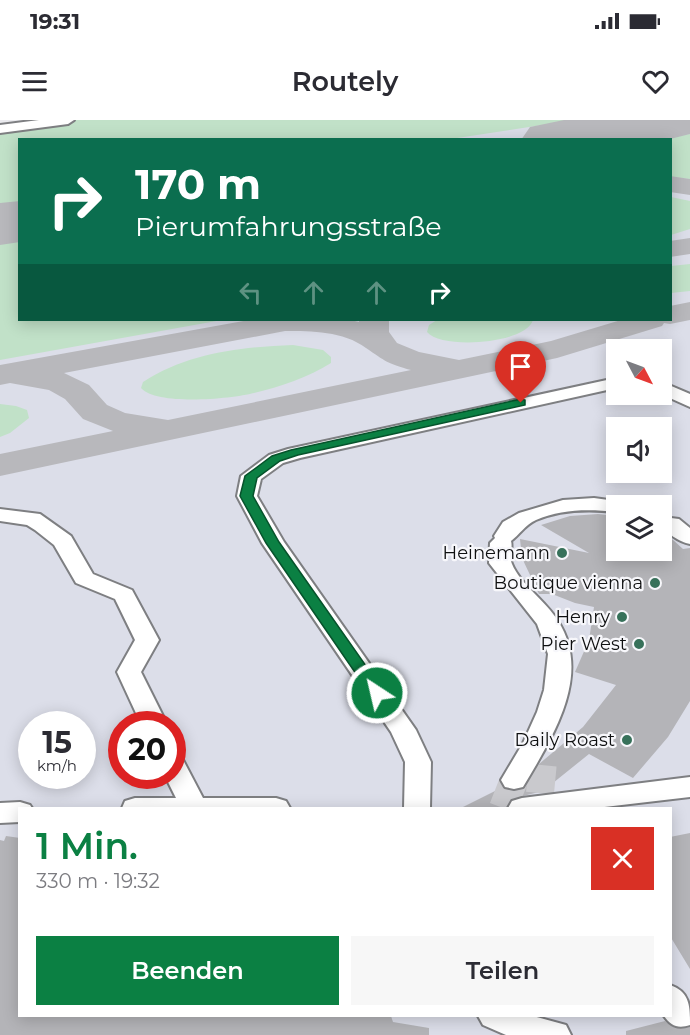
<!DOCTYPE html>
<html lang="de">
<head>
<meta charset="utf-8">
<style>
  :root { --surface:#fff; --page:#f7f7f7; --text:#2b2b33; --muted:#7c7c81; --accent:#0b8043 }
  body { margin:0; font-family:Montserrat,sans-serif; background:var(--page); color:var(--text); height:100vh; display:flex; flex-direction:column; font-size:22px; white-space:nowrap }
  * { box-sizing:border-box; margin:0 }
  p { font-size:20px; color:var(--muted) }
  .icon { flex:none; width:33px; height:33px; fill:none; stroke:currentColor; stroke-width:2; stroke-linecap:round; stroke-linejoin:round }
  .map { position:relative; flex:1; overflow:hidden }
  .sheet { position:absolute; left:18px; top:687px; width:654px; height:210px; display:flex; flex-direction:column; background:var(--surface); border-radius:0px; box-shadow:0 3px 15px #0003 }
  .sheet>* { flex:none }
  .hud { position:absolute; left:18px; top:18px; width:654px; height:183px; border-radius:0px; box-shadow:0 3px 15px #0003; background:#0b6e4f; color:#fff; overflow:hidden }
  .needle { width:39px; rotate:131deg }
  .controls { position:absolute; left:606px; top:219px; display:grid; gap:12px }
  .controls a { display:grid; place-items:center; width:66px; height:66px; border-radius:0px; background:var(--surface); box-shadow:0 3px 15px #0003; font-size:30px }
  .speed { position:absolute; left:18px; top:591px; display:flex; gap:12px; font-size:30px; font-weight:700; text-align:center }
  .speed>* { display:grid; place-content:center; width:78px; height:78px; border-radius:50%; background:var(--surface); box-shadow:0 3px 15px #0003; line-height:1 }
  .speed small { font-size:15px; font-weight:400 }
  .speed .limit { border:9px solid #d22; background:#fff; color:#111 }
  .pin { position:absolute; display:grid; place-items:center; width:51px; height:51px; color:#fff; margin:-62px -26px; border-radius:50% 50% 50% 0; rotate:-45deg; box-shadow:0 0 6px #0007 }
  .pin .icon { rotate:45deg }
  .me { position:absolute; width:66px; margin:-33px; rotate:325deg; stroke-linejoin:round; filter:drop-shadow(0 0 4px #0008) }
  .turn { display:flex; align-items:center; gap:21px; height:126px; padding:0 18px; font-size:27px }
  .turn .icon { width:78px; height:78px; stroke-width:2.5 }
  .turn b { display:block; font-size:42px; line-height:51px }
  .lanes { display:flex; align-items:center; height:57px; padding:0 18px; background:#0003; justify-content:center; gap:30px; direction:ltr }
  .lanes .off { opacity:.35 }
  .round { display:grid; place-items:center; flex:none; width:63px; height:63px; border-radius:0px; background:var(--page) }
  .overview { display:flex; align-items:center; justify-content:space-between; height:102px; padding:0 18px }
  h1 { font-size:36px; font-weight:600; line-height:45px; color:var(--accent) }
  .button { display:flex; gap:12px; margin-top:auto; padding:12px 18px }
  .button a { flex:1; height:69px; border-radius:0px; background:var(--accent); color:#fff; font-size:24px; font-weight:600; line-height:69px; text-align:center }
  .button a+a { background:var(--page); color:var(--text) }
  .status { display:flex; justify-content:space-between; align-items:center; height:42px; padding:0 30px; background:var(--surface); direction:ltr }
  .status svg { height:16px; fill:currentColor }
  header { display:flex; justify-content:space-between; align-items:center; height:78px; padding:0 18px; background:var(--surface); font-size:27px; font-weight:600 }
  .map>svg:first-child { display:block }
  .built { fill:#dcdee9; fill-rule:evenodd }
  .green { fill:#c1e1c8 }
  .lines { fill:none; stroke-linecap:round; stroke-linejoin:round }
  .taxiway { fill:#b8b8bc; fill-rule:evenodd }
  .runway { fill:#b8b8bc; fill-rule:evenodd }
  .building { fill:#b4b4b8 }
  .minor-tunnel { stroke:#c9c9cd; stroke-width:28; stroke-dasharray:28 14; stroke-linecap:butt }
  .minor-casing { stroke:#7e7f82; stroke-width:4 }
  .minor { fill:#fff; fill-rule:evenodd }
  .route { fill:#0b8043; stroke:#07532c; stroke-width:1.5 }
  .poi-dot { fill:#37715a; stroke:#f7f7fb; stroke-width:2 }
  .labels { text-anchor:middle; stroke-width:4.5; stroke-linejoin:round; paint-order:stroke }
  .poi-label { font-size:18px; fill:#0f1011; stroke:#f7f7fb; text-anchor:end }
</style>
</head>
<body>
<div class="status"><b>19:31</b><svg viewBox="0 0 49 12"><path d="M0 12V9h3v3zM5 12V6h3v6zM10 12V3h3v9zM15 12V0h3v12zM26 1h20v11H26zM47 4h2v5h-2z"/></svg></div>
<header><svg class="icon" aria-label="menu" viewBox="0 0 24 24"><path d="M4 6h16M4 12h16M4 18h16"/></svg>Routely<svg class="icon" aria-label="heart" viewBox="0 0 24 24"><path d="M12 20l-8-8c-3-5 5-10 8-4 3-6 11-1 8 4z"/></svg></header>
<div class="map">
<svg width="690" height="915" viewBox="0 0 690 915">
  <rect width="100%" height="100%" fill="#eaeaee"/>
  <path class="built" d="M53,0H690V915H0V7ZM20,20H670V200H20ZM616,230H662V274H616ZM616,308H662V352H616ZM616,386H662V430H616ZM32,604H82V656H32ZM122,604H172V656H122ZM20,688H670V896H20Z"/>
  <path class="green" d="M73,0H575L444,20H20L19,83L0,86V10Z
    M690,14V59L671,57L670,20L653,19Z
    M671,77L690,81V109L671,115Z
    M19,120L20,200H222L0,240V123Z
    M690,144V171L671,173V146Z
    M437,200H533C526,224 442,230 427,212L429,205Z
    M293,225L323,230L331,237V243C309,257 280,267 254,273C231,279 157,286 141,268L143,262C188,233 241,227 293,225Z
    M0,284L16,286L27,290L29,298L10,313L0,317Z"/>
  <g class="lines">
    <path class="taxiway" d="M670,56L690,59V75L670,72Z
      M20,94V110L0,113V97Z
      M690,118V134L670,137V121Z
      M690,182V200L670,204L664,203L662,206L557,238L0,356V334L113,311L83,299L65,279L49,270L10,263L0,265V245L249,200H351L359,202V200H389V212L397,223L419,232L459,240L551,221L621,200H670V186ZM285,211C312,211 343,211 366,228C385,241 388,244 411,250L168,300L125,293L107,285L89,265L64,253Z"/>
    <path class="runway" d="M564,0H690V14L666,20H521L530,7Z
      M20,81V122L0,125V83Z"/>
  </g>
  <path class="building" d="M598,394L616,396V430H662V410L683,429L690,428V581L668,617L633,658L589,634L543,671L511,679L506,688H461L503,667L514,671L525,668L539,644L583,607L616,565L575,552L589,520L594,487L575,483L552,474H539L522,438L520,419L589,433L541,405L570,396Z
    M690,713V849L670,816V717Z
    M6,716L20,718V896H391L393,902L429,908V915H0V720L4,721Z
    M665,901L675,908L690,907V915H626V911Z"/>
  <g class="lines">
    <path class="minor-tunnel" d="M540,673L543,641
      M503,688L514,660"/>
    <g class="minor-casing">
      <path id="minor" d="M39,0H74L68,4L0,13V5Z
        M616,258V268L300,338L283,343L261,359L257,376L284,422L416,610L431,642L430,688H404L405,642L391,612L262,423L237,376L241,356L269,335L288,329Z
        M662,262L690,274V287L661,274Z
        M594,378L623,382L626,386H616V392C589,389 561,389 536,400C525,405 519,415 511,421C513,428 509,437 512,444C520,464 546,481 558,501C593,555 552,618 523,667L514,669L505,667L501,660L523,623L537,592L544,570L548,534L537,504L489,443L490,423L495,418L494,416L503,402L519,393L563,380Z
        M0,389L40,394L71,416L93,454L132,470L159,520L141,552L167,604H141L117,552L135,520L115,479L76,463L54,425L35,410L27,405L0,401Z
        M671,398L679,399L690,408V424C680,422 664,413 662,402Z
        M172,633L181,636L203,678H276L286,681L290,688H122L125,681L135,678H176L165,656H172Z
        M690,657V677L596,688H508L512,681L522,678Z
        M20,682L30,685L32,688H20V702L0,703V683Z
        M670,865C690,872 690,886 690,905C678,909 671,906 664,896H670Z
        M478,896H533L566,905L571,915H506L483,905Z"/>
    </g>
    <use href="#minor" class="minor"/>
  </g>
  <path class="route" d="M521,279L525,280V285L298,335L280,341L257,358L253,376L279,422L385,573L377,578L372,577L266,423L240,376L245,356L272,336L291,330Z"/>
  <g class="poi-dot">
    <circle cx="562" cy="433" r="6"/>
    <circle cx="655" cy="463" r="6"/>
    <circle cx="622" cy="497" r="6"/>
    <circle cx="639" cy="524" r="6"/>
    <circle cx="627" cy="620" r="6"/>
  </g>
  <g class="labels">
    <g class="poi-label">
      <text x="550" y="439">Heinemann</text>
      <text x="643" y="469">Boutique vienna</text>
      <text x="610" y="503">Henry</text>
      <text x="627" y="530">Pier West</text>
      <text x="615" y="626">Daily Roast</text>
    </g>
  </g>
</svg>
<div class="controls">
<a><svg class="needle" viewBox="-14 -14 28 28"><path d="M0-13l5 13h-10z" fill="#e53935"/><path d="M0 13l5-13h-10z" fill="#7c7c81"/></svg></a>
<a><svg class="icon" aria-label="sound" viewBox="0 0 24 24"><path d="M4 9h4l5-4v14l-5-4H4zM17 9q2 3 0 6"/></svg></a>
<a><svg class="icon" aria-label="layers" viewBox="0 0 24 24"><path d="M12 4l9 5-9 5-9-5zM3 14l9 5 9-5"/></svg></a>
</div>
<div class="speed"><div>15<small>km/h</small></div><div class="limit">20</div></div>
<div class="pin" style="left:521px;top:283px;background:#d93025"><svg class="icon" aria-label="arrive" viewBox="0 0 24 24"><path d="M6 21V4h12l-3 4 3 4H6"/></svg></div>
<svg class="me" style="left:377px;top:573px" viewBox="-20 -20 40 40"><circle r="17" fill="#0b8043" stroke="#fff" stroke-width="3"/><path d="M0-11L8 9 0 5-8 9z" fill="#fff"/></svg>
<div class="hud">
<div class="turn"><svg class="icon" aria-label="right" viewBox="0 0 24 24"><path d="M7 20v-9h11M14 6l5 5-5 5"/></svg><div><b>170 m</b>Pierumfahrungsstraße</div></div>
<div class="lanes"><svg class="icon off" aria-label="left" viewBox="0 0 24 24"><path d="M17 20v-9H6M10 6l-5 5 5 5"/></svg><svg class="icon off" aria-label="ahead" viewBox="0 0 24 24"><path d="M12 20V5M6 11l6-6 6 6"/></svg><svg class="icon off" aria-label="ahead" viewBox="0 0 24 24"><path d="M12 20V5M6 11l6-6 6 6"/></svg><svg class="icon" aria-label="right" viewBox="0 0 24 24"><path d="M7 20v-9h11M14 6l5 5-5 5"/></svg></div>
</div>
<section class="sheet">
<div class="overview"><div><h1>1 Min.</h1><p>330 m · 19:32</p></div><a class="round" style="background:#d93025;color:#fff"><svg class="icon" aria-label="close" viewBox="0 0 24 24"><path d="M6 6l12 12M18 6L6 18"/></svg></a></div>
<div class="button"><a>Beenden</a><a>Teilen</a></div>
</section>
</div>
</body>
</html>
